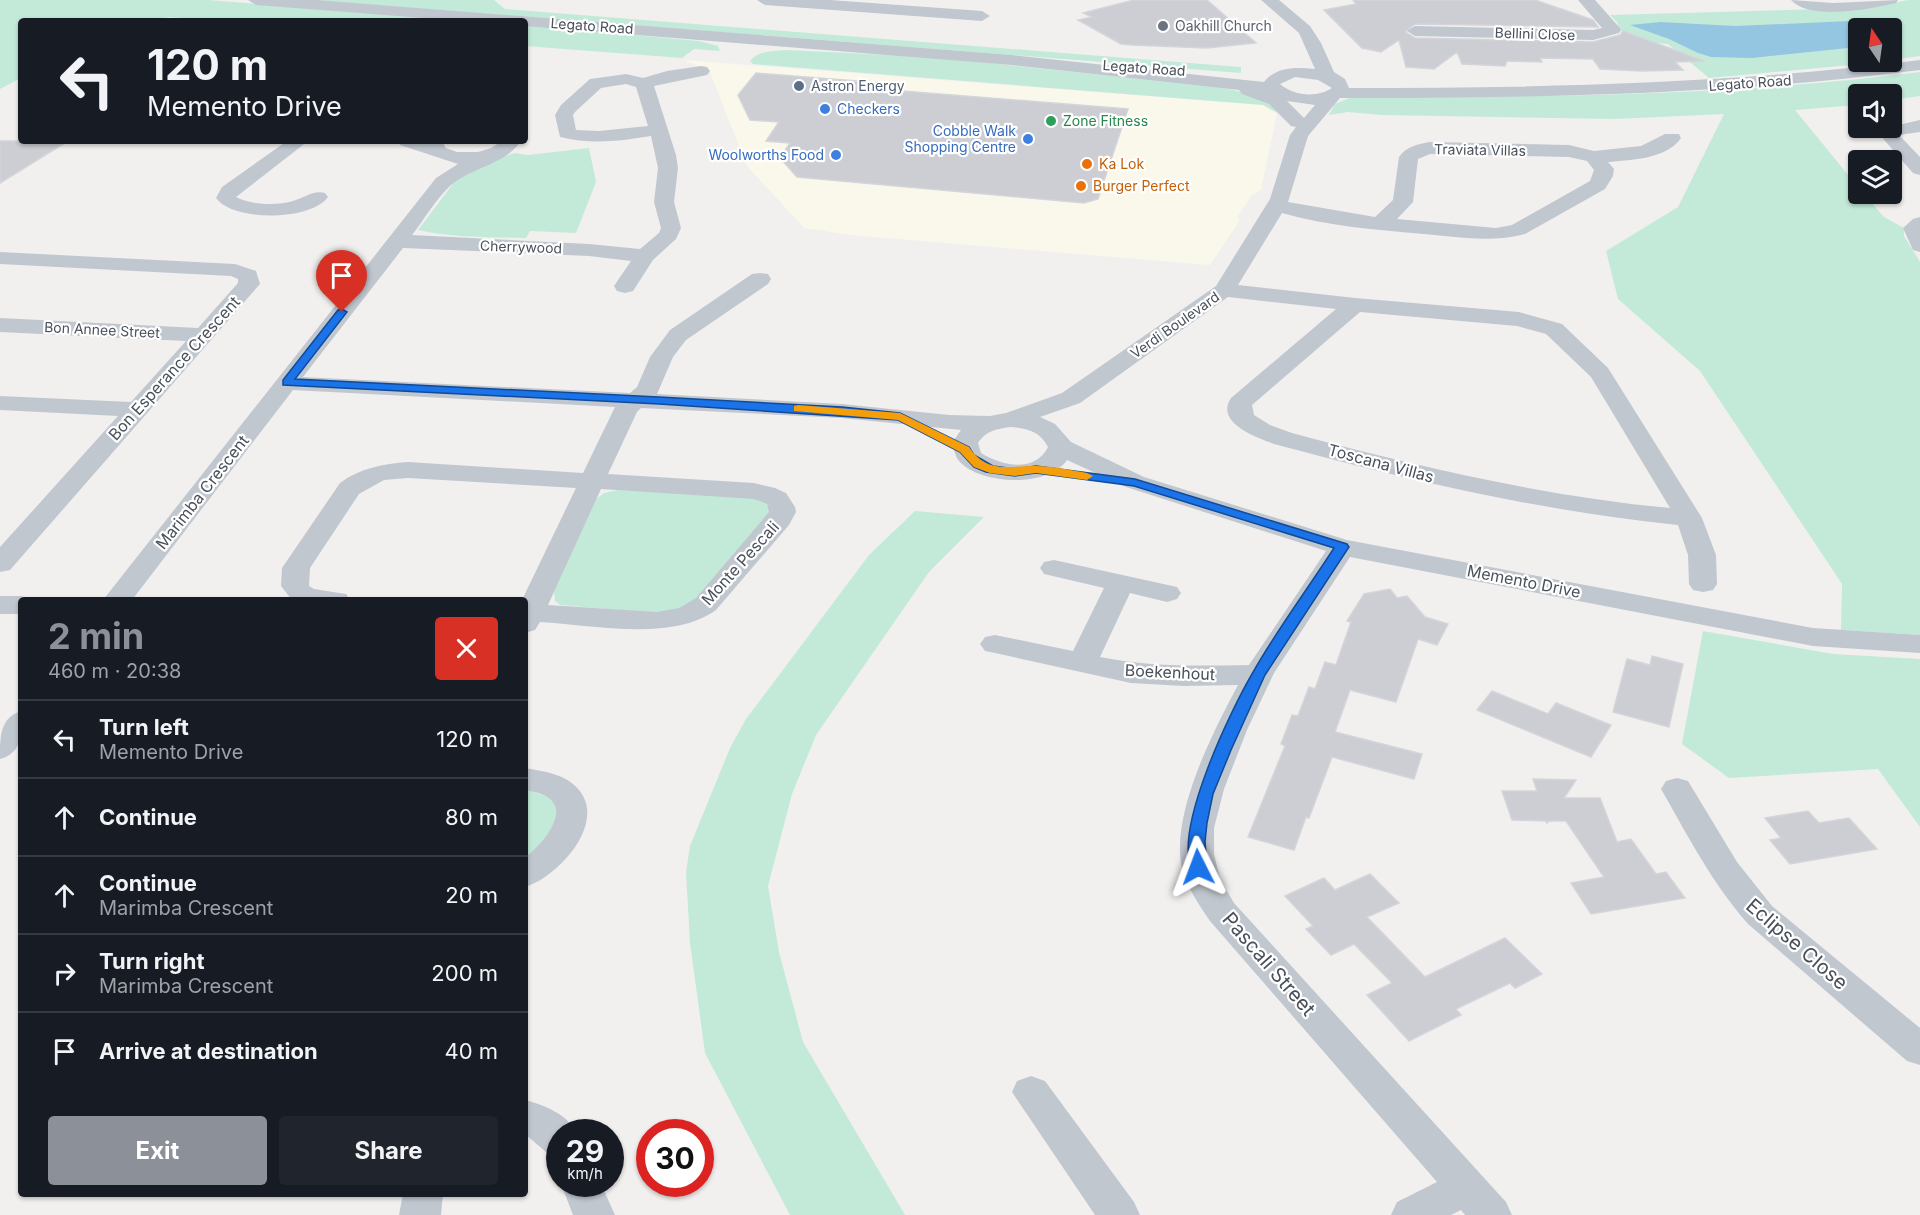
<!DOCTYPE html>
<html lang="en">
<head>
<meta charset="utf-8">
<style>
  :root { --surface:#171b24; --page:#20242c; --text:#f1f3f6; --muted:#9ea1a6; --line:#363941; --accent:#8c9099 }
  body { margin:0; font-family:Inter,sans-serif; background:var(--page); color:var(--text); height:100vh; display:flex; flex-direction:column; font-size:22px; white-space:nowrap }
  * { box-sizing:border-box; margin:0 }
  p { font-size:20px; color:var(--muted) }
  .icon { flex:none; width:33px; height:33px; fill:none; stroke:currentColor; stroke-width:2; stroke-linecap:round; stroke-linejoin:round }
  .map { position:relative; flex:1; overflow:hidden }
  .details { position:absolute; left:18px; top:597px; width:510px; height:600px; display:flex; flex-direction:column; background:var(--surface); border-radius:6px; box-shadow:0 2px 4px #0004 }
  .details>* { flex:none }
  .guide { position:absolute; left:18px; top:18px; width:510px; height:126px; border-radius:6px; box-shadow:0 2px 4px #0004; background:#171b24; color:var(--text); overflow:hidden }
  .needle { width:39px; rotate:347deg }
  .tools { position:absolute; left:1848px; top:18px; display:grid; gap:12px }
  .tools a { display:grid; place-items:center; width:54px; height:54px; border-radius:6px; background:var(--surface); box-shadow:0 2px 4px #0004; font-size:30px }
  .speed { position:absolute; left:546px; top:1119px; display:flex; gap:12px; font-size:30px; font-weight:700; text-align:center }
  .speed>* { display:grid; place-content:center; width:78px; height:78px; border-radius:50%; background:var(--surface); box-shadow:0 2px 4px #0004; line-height:1 }
  .speed small { font-size:15px; font-weight:400 }
  .speed .limit { border:9px solid #d22; background:#fff; color:#111 }
  .pin { position:absolute; display:grid; place-items:center; width:51px; height:51px; color:#fff; margin:-62px -26px; border-radius:50% 50% 50% 0; rotate:-45deg; box-shadow:0 0 6px #0007 }
  .pin .icon { rotate:45deg }
  .me { position:absolute; width:66px; margin:-33px; rotate:357deg; stroke-linejoin:round; filter:drop-shadow(0 0 4px #0008) }
  .turn { display:flex; align-items:center; gap:21px; height:126px; padding:0 30px; font-size:27px }
  .turn .icon { width:78px; height:78px; stroke-width:2.5 }
  .turn b { display:block; font-size:42px; line-height:51px }
  .round { display:grid; place-items:center; flex:none; width:63px; height:63px; border-radius:6px; background:var(--page) }
  .head { display:flex; align-items:center; justify-content:space-between; height:102px; padding:0 30px }
  h1 { font-size:36px; font-weight:700; line-height:45px; color:var(--accent) }
  .button { display:flex; gap:12px; margin-top:auto; padding:12px 30px }
  .button a { flex:1; height:69px; border-radius:6px; background:var(--accent); color:#fff; font-size:24px; font-weight:700; line-height:69px; text-align:center }
  .button a+a { background:var(--page); color:var(--text) }
  ul { padding:0; list-style:none }
  li { display:flex; align-items:center; gap:18px; height:78px; padding:0 30px; border-top:2px solid var(--line) }
  li div { flex:1 }
  li b { display:block; font-size:22px }
  li em { font-style:normal }
  .map>svg:first-child { display:block }
  .commercial { fill:#faf8eb }
  .green { fill:#c3ead8 }
  .water { fill:#94c6e2 }
  .building { fill:#ccced3; stroke:#d4d5da; stroke-width:1.5 }
  .lines { fill:none; stroke-linecap:round; stroke-linejoin:round }
  .minor { fill:#c1c7cf; fill-rule:evenodd }
  .route { fill:#1a73e8; stroke:#114b97; stroke-width:1.5 }
  .slow { fill:#f59e0b }
  .worship-dot { fill:#6b7280; stroke:#fff; stroke-width:2 }
  .service-dot { fill:#5c6f8a; stroke:#fff; stroke-width:2 }
  .shop-dot { fill:#3f7fe0; stroke:#fff; stroke-width:2 }
  .leisure-dot { fill:#2e9e5b; stroke:#fff; stroke-width:2 }
  .food-dot { fill:#e8710a; stroke:#fff; stroke-width:2 }
  .labels { text-anchor:middle; stroke-width:4.5; stroke-linejoin:round; paint-order:stroke }
  .far-street-label { font-size:14px; fill:#49505a; stroke:#fff }
  .far-worship-label { font-size:14px; fill:#5b616d; stroke:#fff; text-anchor:start }
  .far-service-label { font-size:14px; fill:#4e5e75; stroke:#fff; text-anchor:start }
  .far-shop-label { font-size:14px; fill:#366cbe; stroke:#fff; text-anchor:end }
  .far-leisure-label { font-size:14px; fill:#27864d; stroke:#fff; text-anchor:start }
  .far-food-label { font-size:14px; fill:#c56008; stroke:#fff; text-anchor:start }
  .street-label { font-size:16px; fill:#49505a; stroke:#fff }
  .near-street-label { font-size:20px; fill:#49505a; stroke:#fff }
</style>
</head>
<body>
<div class="map">
<svg width="1920" height="1215" viewBox="0 0 1920 1215">
  <rect width="100%" height="100%" fill="#f1f0ef"/>
  <path class="commercial" d="M685,60L1263,105L1277,113L1261,190L1252,195L1237,217L1240,220L1210,265L852,235L804,228L747,166L710,72Z"/>
  <path class="green" d="M0,0H208L478,21H217L169,17L146,21H21V78L0,89Z
    M313,0H494L505,9L1241,67V73Z
    M1908,0H1920V56L1892,60V28H1858V62H1884L1709,78L1668,44L1656,43L1619,30L1617,22L1610,15L1822,9H1864Z
    M525,25L699,41L718,46L720,51L694,49L682,58L525,46Z
    M785,50L935,57L1221,88C1240,91 1266,95 1277,113L1263,105L753,64L750,61C758,51 772,51 785,50Z
    M1920,72V96L1892,100V94H1858V105L1795,110L1858,187V194H1864L1884,217L1904,228V236L1920,262V635L1841,630L1842,584L1700,371L1618,299L1606,251L1678,207L1724,114L1615,119L1382,115L1348,112L1329,115L1335,104L1352,97C1542,97 1731,96 1920,72Z
    M589,148L596,182L576,233L530,231L526,238C491,237 453,238 418,230L458,177L483,163L515,153L528,155Z
    M618,490L748,497L765,502L771,511L696,600L677,610L656,613L560,605L555,601L554,591L596,499L604,493Z
    M915,511L984,517L929,572L816,735L792,794L768,886L779,952L803,1042L905,1215H790L705,1053L690,943L686,872L690,846L730,748L746,719L869,555Z
    M1703,631L1833,654L1920,659V827L1878,769L1729,778L1682,744Z
    M525,789L549,797L557,804L556,828L525,860Z"/>
  <path class="water" d="M1850,21C1866,22 1891,22 1902,34L1892,39V28H1858V47L1752,58L1711,57L1698,53L1669,39L1630,25L1661,22L1735,26Z"/>
  <path class="building" d="M1134,0H1207L1256,43L1207,48L1132,45L1121,44L1078,20L1092,17L1083,13Z
    M1353,0H1535L1593,20L1598,27L1415,24L1405,32L1415,38L1593,42L1620,35L1623,31L1704,61L1675,62L1683,70L1641,71L1600,69L1593,59L1540,58L1542,62L1507,61L1505,66L1462,64L1457,52L1434,69L1406,67L1399,40L1381,52L1362,48L1324,10L1356,4Z
    M756,73L894,84L890,90L1128,109L1098,199L1084,203L797,177L780,158L790,143L766,141L779,122L750,120L738,95Z
    M0,141H68L0,183Z
    M1390,589L1397,598L1407,596L1425,617L1448,624L1437,645L1418,639L1396,702L1350,690L1335,732L1422,754L1414,779L1332,757L1309,818L1306,817L1294,850L1248,837L1285,746L1281,744L1292,715L1298,716L1309,687L1315,689L1325,662L1336,665L1351,622L1347,621L1364,594Z
    M1652,656L1683,664L1669,727L1613,712L1627,659L1650,665Z
    M1492,691L1548,714L1556,703L1611,725L1591,757L1477,710Z
    M1533,779L1576,780L1564,798H1600L1617,842L1631,839L1656,874L1666,872L1685,898L1591,914L1571,883L1604,877L1566,821H1549L1547,823L1546,821L1512,820L1502,791H1537Z
    M1808,811L1819,823L1849,818L1877,849L1790,864L1770,840L1781,838L1765,818Z
    M1370,874L1399,903L1367,917L1425,977L1505,938L1542,974L1515,988L1510,983L1456,1009L1461,1015L1409,1041L1367,995L1392,983L1354,944L1331,955L1306,929L1313,926L1285,896L1324,878L1335,890Z"/>
  <g class="lines">
    <path class="minor" d="M248,0H317L1012,55L1264,82C1277,66 1296,67 1315,69L1299,33L1261,0H1279L1310,26L1321,43L1334,72L1345,79L1349,88C1540,88 1730,84 1920,60V70C1727,95 1534,98 1340,98L1308,136L1288,202L1375,217L1393,200L1399,157C1407,146 1418,144 1430,142L1569,145L1594,151L1641,146L1665,134H1679L1681,138C1667,159 1631,160 1608,162L1614,169L1613,176L1605,189L1525,234C1492,243 1458,237 1424,234C1377,230 1327,226 1282,213L1238,285L1355,298L1519,312L1562,324L1608,368L1702,518L1716,555L1717,584L1713,590L1703,592L1693,590L1689,584L1688,555L1678,525C1541,511 1407,480 1274,444C1258,438 1214,423 1231,398L1336,309L1228,297L1080,403L1040,417L1055,424L1071,442L1144,477L1347,540L1813,628L1920,635V653L1813,646L1350,557L1274,673L1247,730L1224,789L1214,828V854L1220,879L1234,903L1506,1202L1512,1215H1465L1461,1210L1451,1215H1391L1397,1202L1437,1182L1210,921C1199,905 1187,887 1182,868C1170,815 1213,732 1238,685L1184,686L1131,683L995,653L985,651L980,644L985,637L995,635L1073,651L1104,588L1044,574L1040,568L1044,562L1054,560L1177,587L1181,593L1177,599L1167,602L1130,593L1100,657C1149,667 1198,666 1249,665L1326,551L1126,487L1067,460C1048,488 980,485 959,461C955,456 954,449 952,443L961,430L842,418L641,408L637,412L608,474L754,483L775,488L786,493L795,507L796,512L789,525L716,610C672,642 592,625 540,622L535,630L525,633V600H522L576,488L408,478L384,480L359,494L310,568L309,586L314,589L346,594L350,600H292L281,586L282,568L340,483C360,468 383,464 408,462L583,473L615,407L293,390L132,600H103L436,178L458,164L400,145L398,141H445L444,145L446,148L457,152H478L491,148L502,141H521C505,165 471,167 450,186C435,200 424,220 412,235L589,244L640,249L659,233L661,228L654,202L658,168L651,136C620,141 591,145 560,137L555,115L561,105L590,79L626,74L643,78L667,71L701,66L707,67L710,71L707,75L654,86L676,155L678,168L674,202L681,228L676,239L653,260L633,291L625,293L617,291L614,286L631,261L589,256L403,248L303,377L630,393L637,387L650,357L670,330L752,274L760,273L768,274L771,279L768,284L686,340L673,357L657,394L842,404L949,415L990,416L1006,413L1062,393L1216,286L1270,199L1290,135L1296,127L1291,126L1269,104L1242,94L1239,90L1012,65L525,26V21H462L256,5ZM1295,77L1318,80L1332,88C1317,98 1294,96 1280,84ZM626,84L636,87L648,126L599,131L576,130L573,115L575,112L601,88ZM1287,101L1315,105L1304,118ZM1430,154L1569,157L1587,161L1594,170L1590,181L1512,225L1496,228L1397,219L1413,202L1418,159ZM1360,312L1517,326L1546,334L1591,377L1670,508C1542,496 1416,466 1292,433L1270,425L1254,415L1252,405ZM1010,427C1026,428 1040,431 1048,447C1035,473 1002,466 981,453L978,443C985,431 997,429 1010,427ZM601,489L754,499L767,504L769,512L696,598L679,608L657,612L548,605Z
      M757,0H830L982,11L990,16L982,21L765,5Z
      M1578,0H1595L1619,27L1621,30L1619,33L1593,40L1415,36L1407,31L1415,26L1593,30L1602,28Z
      M1791,0L1833,3L1898,0L1896,3C1872,9 1809,21 1791,0Z
      M1920,120V132L1899,135L1920,157V175L1913,173L1879,134L1885,128Z
      M287,141H308L236,197C251,205 277,206 293,201C305,198 312,190 325,193L328,197C311,221 233,222 216,198L222,187Z
      M1920,217V252L1913,250L1903,228L1913,219Z
      M0,252L235,264L256,271L260,284L10,570L0,572V547L118,416L0,410V396L131,402L186,341L0,332V318L198,328L238,283V279L231,276L0,264Z
      M0,596H21L32,600H21V614H0Z
      M21,711C21,732 24,752 0,759C0,736 0,718 21,711Z
      M525,768C541,771 560,773 573,784C613,817 560,876 525,887V857C538,849 567,817 552,801C545,793 534,792 525,790Z
      M1677,778L1688,781L1737,862L1772,906L1920,1028V1065L1907,1061L1748,924C1712,883 1688,836 1661,789L1666,781Z
      M1031,1076L1045,1081L1134,1202L1140,1215H1095L1012,1092L1017,1081Z
      M525,1100C544,1105 567,1114 576,1132H560V1157L546,1152L525,1134Z
      M561,1184H601L615,1215H573Z
      M403,1194H443L441,1215H399Z"/>
  </g>
  <path class="route" d="M342,309L347,312L295,379L659,397L842,407L900,413L969,447L974,455L993,466L1015,469L1036,466L1135,479L1347,544L1349,547L1265,675L1231,750L1213,794L1207,823L1205,842L1207,867L1204,871H1193C1171,833 1231,710 1252,674C1276,631 1307,590 1334,548L1134,486L1036,473L1015,476L986,472L974,467L960,452L898,420L659,404L283,385V380L338,310Z"/>
  <path class="slow" d="M798,405L900,413L969,447C987,474 1009,466 1036,466C1053,466 1070,470 1087,473L1093,476L1087,480L1036,473L1015,476L990,473L974,467L960,452L898,420L794,411V406Z"/>
  <circle class="worship-dot" cx="1163" cy="26" r="6"/>
  <circle class="service-dot" cx="799" cy="86" r="6"/>
  <g class="shop-dot">
    <circle cx="825" cy="109" r="6"/>
    <circle cx="1028" cy="139" r="6"/>
    <circle cx="836" cy="155" r="6"/>
  </g>
  <circle class="leisure-dot" cx="1051" cy="121" r="6"/>
  <g class="food-dot">
    <circle cx="1087" cy="164" r="6"/>
    <circle cx="1081" cy="186" r="6"/>
  </g>
  <g class="labels">
    <g class="far-street-label">
      <text transform="translate(592 26) rotate(4)" y="5">Legato Road</text>
      <text transform="translate(1535 34) rotate(2)" y="5">Bellini Close</text>
      <text transform="translate(1144 68) rotate(4)" y="5">Legato Road</text>
      <text transform="translate(1750 83) rotate(-4)" y="5">Legato Road</text>
      <text transform="translate(1480 150) rotate(1)" y="5">Traviata Villas</text>
      <text transform="translate(521 247) rotate(2)" y="5">Cherrywood</text>
      <text transform="translate(1175 325) rotate(-35)" y="5">Verdi Boulevard</text>
      <text transform="translate(102 330) rotate(3)" y="5">Bon Annee Street</text>
    </g>
    <g class="far-worship-label">
      <text x="1175" y="31">Oakhill Church</text>
    </g>
    <g class="far-service-label">
      <text x="811" y="91">Astron Energy</text>
    </g>
    <g class="far-shop-label">
      <text x="837" y="114" text-anchor="start">Checkers</text>
      <text x="1016" y="136">Cobble Walk<tspan x="1016" dy="16">Shopping Centre</tspan></text>
      <text x="824" y="160">Woolworths Food</text>
    </g>
    <g class="far-leisure-label">
      <text x="1063" y="126">Zone Fitness</text>
    </g>
    <g class="far-food-label">
      <text x="1099" y="169">Ka Lok</text>
      <text x="1093" y="191">Burger Perfect</text>
    </g>
    <g class="street-label">
      <text transform="translate(174 368) rotate(-48)" y="6">Bon Esperance Crescent</text>
      <text transform="translate(1381 463) rotate(15)" y="6">Toscana Villas</text>
      <text transform="translate(202 492) rotate(-52)" y="6">Marimba Crescent</text>
      <text transform="translate(740 563) rotate(-48)" y="6">Monte Pescali</text>
      <text transform="translate(1524 581) rotate(11)" y="6">Memento Drive</text>
      <text transform="translate(1170 672) rotate(3)" y="6">Boekenhout</text>
    </g>
    <g class="near-street-label">
      <text transform="translate(1797 944) rotate(41)" y="7">Eclipse Close</text>
      <text transform="translate(1269 964) rotate(49)" y="7">Pascali Street</text>
    </g>
  </g>
</svg>
<div class="tools">
<a><svg class="needle" viewBox="-14 -14 28 28"><path d="M0-13l5 13h-10z" fill="#e53935"/><path d="M0 13l5-13h-10z" fill="#9ea1a6"/></svg></a>
<a><svg class="icon" aria-label="sound" viewBox="0 0 24 24"><path d="M4 9h4l5-4v14l-5-4H4zM17 9q2 3 0 6"/></svg></a>
<a><svg class="icon" aria-label="layers" viewBox="0 0 24 24"><path d="M12 4l9 5-9 5-9-5zM3 14l9 5 9-5"/></svg></a>
</div>
<div class="speed"><div>29<small>km/h</small></div><div class="limit">30</div></div>
<div class="pin" style="left:342px;top:312px;background:#d93025"><svg class="icon" aria-label="arrive" viewBox="0 0 24 24"><path d="M6 21V4h12l-3 4 3 4H6"/></svg></div>
<svg class="me" style="left:1198px;top:867px" viewBox="-20 -20 40 40"><path d="M0-17L14 15 0 8-14 15z" fill="#1a73e8" stroke="#fff" stroke-width="4"/></svg>
<div class="guide">
<div class="turn"><svg class="icon" aria-label="left" viewBox="0 0 24 24"><path d="M17 20v-9H6M10 6l-5 5 5 5"/></svg><div><b>120 m</b>Memento Drive</div></div>
</div>
<section class="details">
<div class="head"><div><h1>2 min</h1><p>460 m · 20:38</p></div><a class="round" style="background:#d93025;color:#fff"><svg class="icon" aria-label="close" viewBox="0 0 24 24"><path d="M6 6l12 12M18 6L6 18"/></svg></a></div>
<ul>
<li><svg class="icon" aria-label="left" viewBox="0 0 24 24"><path d="M17 20v-9H6M10 6l-5 5 5 5"/></svg><div><b>Turn left</b><p>Memento Drive</p></div><em>120 m</em></li>
<li><svg class="icon" aria-label="ahead" viewBox="0 0 24 24"><path d="M12 20V5M6 11l6-6 6 6"/></svg><div><b>Continue</b></div><em>80 m</em></li>
<li><svg class="icon" aria-label="ahead" viewBox="0 0 24 24"><path d="M12 20V5M6 11l6-6 6 6"/></svg><div><b>Continue</b><p>Marimba Crescent</p></div><em>20 m</em></li>
<li><svg class="icon" aria-label="right" viewBox="0 0 24 24"><path d="M7 20v-9h11M14 6l5 5-5 5"/></svg><div><b>Turn right</b><p>Marimba Crescent</p></div><em>200 m</em></li>
<li><svg class="icon" aria-label="arrive" viewBox="0 0 24 24"><path d="M6 21V4h12l-3 4 3 4H6"/></svg><div><b>Arrive at destination</b></div><em>40 m</em></li>
</ul>
<div class="button"><a>Exit</a><a>Share</a></div>
</section>
</div>
</body>
</html>
